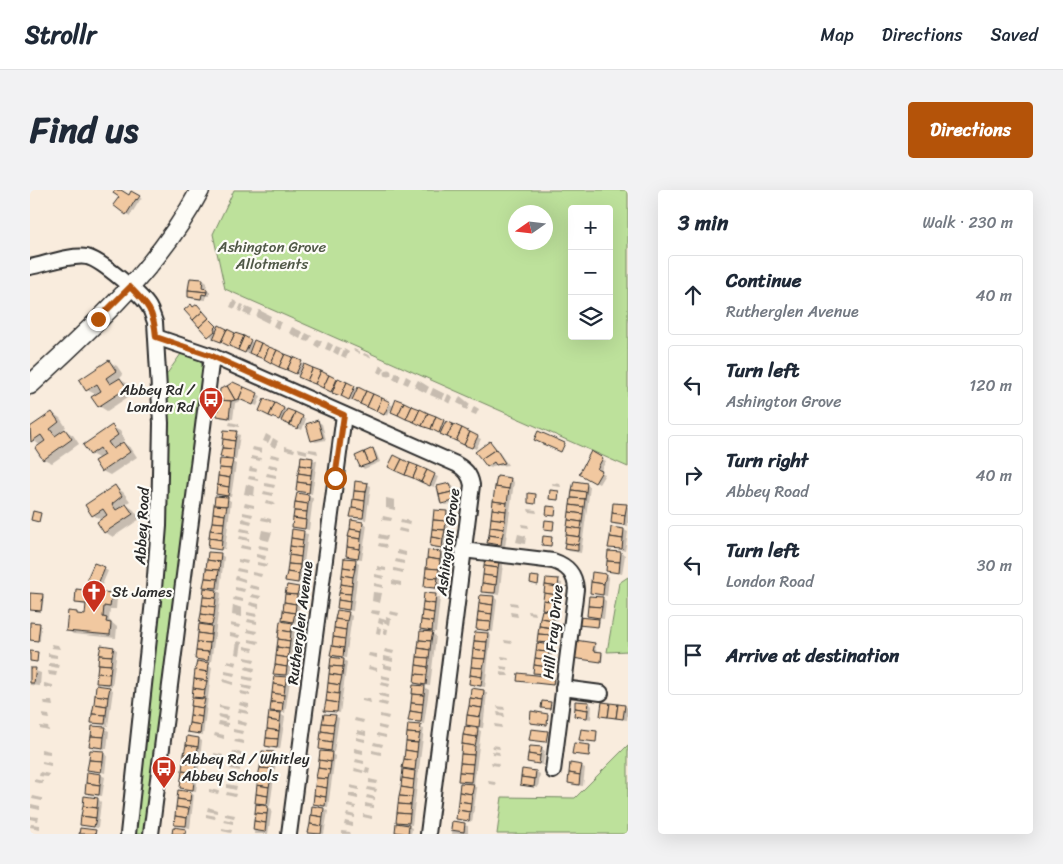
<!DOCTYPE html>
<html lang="en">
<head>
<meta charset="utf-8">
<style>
	body { margin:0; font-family:Sriracha,sans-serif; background:#f2f2f3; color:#1f2937 }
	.controls { position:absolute; right:15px; top:15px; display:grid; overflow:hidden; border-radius:5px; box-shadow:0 5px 20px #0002 }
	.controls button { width:45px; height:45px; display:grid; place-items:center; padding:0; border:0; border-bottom:1px solid #e0e1e3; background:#fff; color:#1f2937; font:25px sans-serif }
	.compass { position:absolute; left:478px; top:15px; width:45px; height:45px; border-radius:50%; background:#fff; box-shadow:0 5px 20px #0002; rotate:256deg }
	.stop { position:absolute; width:15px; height:15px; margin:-11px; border:4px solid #b45309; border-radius:50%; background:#fff }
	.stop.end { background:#b45309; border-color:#fff; box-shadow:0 1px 5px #0008 }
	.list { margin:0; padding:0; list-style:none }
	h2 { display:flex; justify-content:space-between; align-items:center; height:65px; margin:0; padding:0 20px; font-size:21px }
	h2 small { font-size:16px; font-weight:400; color:#747a83 }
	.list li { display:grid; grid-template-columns:32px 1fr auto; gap:15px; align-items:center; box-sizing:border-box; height:80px; margin:0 10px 10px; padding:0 10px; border:1px solid #e0e1e3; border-radius:5px }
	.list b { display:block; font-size:19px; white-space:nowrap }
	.list p { margin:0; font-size:16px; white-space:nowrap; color:#747a83 }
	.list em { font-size:16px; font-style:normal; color:#747a83 }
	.icon { flex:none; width:28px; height:28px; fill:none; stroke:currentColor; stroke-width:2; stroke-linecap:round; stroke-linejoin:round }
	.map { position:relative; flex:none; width:598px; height:644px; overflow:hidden; border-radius:5px }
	header { display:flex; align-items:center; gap:30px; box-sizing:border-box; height:70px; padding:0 25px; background:#fff; border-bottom:1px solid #e0e1e3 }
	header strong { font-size:24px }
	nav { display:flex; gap:28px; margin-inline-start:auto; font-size:18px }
	.intro { display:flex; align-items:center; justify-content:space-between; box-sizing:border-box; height:120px; padding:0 30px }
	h1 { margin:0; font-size:35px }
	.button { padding:12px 22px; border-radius:5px; background:#b45309; color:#fff; font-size:18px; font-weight:700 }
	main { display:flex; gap:30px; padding:0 30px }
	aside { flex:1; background:#fff; border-radius:5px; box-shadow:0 5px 20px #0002 }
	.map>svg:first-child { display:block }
	.green { fill:#bde19b; stroke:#748663; fill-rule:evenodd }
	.shadow { fill:#0003 }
	.building { fill:#f1c8a0; stroke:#2b2b2b }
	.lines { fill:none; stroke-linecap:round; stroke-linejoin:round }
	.minor-casing { stroke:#2b2b2b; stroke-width:18 }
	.major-casing { stroke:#2b2b2b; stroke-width:21 }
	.minor { stroke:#fdfcf7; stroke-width:14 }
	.major { stroke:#fdfcf7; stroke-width:18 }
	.route { stroke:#b45309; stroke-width:6 }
	.labels { text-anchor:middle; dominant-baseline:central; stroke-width:4.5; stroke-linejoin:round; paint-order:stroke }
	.park-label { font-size:15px; fill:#505847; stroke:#fdfcf7 }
	.poi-label { font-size:15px; fill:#2b2b2b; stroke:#fdfcf7; text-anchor:start }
	.street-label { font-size:15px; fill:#2b2b2b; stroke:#fdfcf7 }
</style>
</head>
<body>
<header>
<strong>Strollr</strong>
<nav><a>Map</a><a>Directions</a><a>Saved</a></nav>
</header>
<div class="intro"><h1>Find us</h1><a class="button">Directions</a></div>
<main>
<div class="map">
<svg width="598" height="644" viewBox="0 0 598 644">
	<rect width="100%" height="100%" fill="#f9ecdd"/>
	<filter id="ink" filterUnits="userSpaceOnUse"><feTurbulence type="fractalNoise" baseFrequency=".02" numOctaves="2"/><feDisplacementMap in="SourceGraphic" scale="10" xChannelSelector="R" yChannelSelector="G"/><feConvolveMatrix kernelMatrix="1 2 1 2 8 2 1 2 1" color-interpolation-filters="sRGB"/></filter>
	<g filter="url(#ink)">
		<g class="green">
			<path d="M204,0H598V277L195,99L183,44ZM542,19H579V146H542ZM516,22V52H486V22Z"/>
			<path d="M155,163L169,169L175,180L117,644H105L135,335L138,263L136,185L151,164Z"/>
			<path d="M598,387V461L577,462L589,393Z"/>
			<path d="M598,555V644H467L472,607L545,608Z"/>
		</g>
		<g class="shadow">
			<path d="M87,0L99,7L102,3L112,9L110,10L100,26L90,20V6Z"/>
			<path d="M161,89L173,90L177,93L176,100L180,102V106H176L175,110L163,109L159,107Z"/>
			<path d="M203,110L208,113L205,119L200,117Z"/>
			<path d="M211,114L214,115L211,122L208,121Z"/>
			<path d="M167,115L189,138L271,173L364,216L367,210L447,247L451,249L446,259L360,220L358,226L305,203L220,162L219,164L183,148L156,120L161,116L164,117Z"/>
			<path d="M216,117L223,120L220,126L213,123Z"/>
			<path d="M229,120L241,126L238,133L226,127Z"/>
			<path d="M246,130L251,132L248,139L243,136Z"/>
			<path d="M262,137L273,142L270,149L259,143Z"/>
			<path d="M276,143L282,146L278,152L273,150Z"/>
			<path d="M287,149L292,151L289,158L284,155Z"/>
			<path d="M298,152L303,155L300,161L295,159Z"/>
			<path d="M306,156L311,158L308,165L303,162Z"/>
			<path d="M314,159L319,162L316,168L311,166Z"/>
			<path d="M324,159L330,162V164L323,160Z"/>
			<path d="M334,163L341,166L340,168L333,165Z"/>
			<path d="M79,172L87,176L93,185L89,189L98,194L104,203L77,221L69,216L63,208L67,205L57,200Z"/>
			<path d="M350,175L355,178L352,184L347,182Z"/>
			<circle cx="358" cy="183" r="3.5"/>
			<path d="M366,182L371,185L368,192L363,189Z"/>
			<path d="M376,186L381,189L378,195L373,193Z"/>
			<path d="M388,190L399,197L396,203L384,197Z"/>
			<path d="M403,198L415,204L412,210L400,205Z"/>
			<path d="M192,200L227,204L231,206L227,216L214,210L205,213L203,229L192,228L188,225Z"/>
			<path d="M418,204L423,207L420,214L415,211Z"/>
			<path d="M430,206L440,214L437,220L433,218V216L427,213Z"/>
			<path d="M235,210L276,229L272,240L234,222Z"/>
			<path d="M444,216L449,219L446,225L441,223Z"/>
			<path d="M22,223L30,228L36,237L33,239L43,245L49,254L22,273L14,269L11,256L0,248V239Z"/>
			<path d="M200,232L209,234V237L199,235Z"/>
			<path d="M288,232L292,234L296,250L286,252L282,250Z"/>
			<path d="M82,237L90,241L95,250L91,252L101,258L107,267L80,285L72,281L70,269L61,264Z"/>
			<path d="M206,243L210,245L206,270L197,269L206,274L201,307L192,306L201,311L195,359L182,357V359L180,357L196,308L187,303L201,271L192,266Z"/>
			<path d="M236,244L241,247L238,253L233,251Z"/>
			<path d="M243,248L248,251L245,258L240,255Z"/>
			<path d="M460,253L464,255L478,275L470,276L467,274L461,278L457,276Z"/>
			<path d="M255,256L265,259L264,262L255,260Z"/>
			<path d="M223,257L232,259V263L222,260Z"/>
			<path d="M268,258L276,260L279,261V259L287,260L288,264L280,262L277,261V264L269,262Z"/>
			<path d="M343,260L346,262L350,272L334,279L331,276Z"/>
			<path d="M561,263L576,271L570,282L575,284L569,294L550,284Z"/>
			<path d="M241,264L250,266L249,269L240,267Z"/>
			<path d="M221,266L231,268L230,271L221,269Z"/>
			<path d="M365,267L408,287L404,297L364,279Z"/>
			<path d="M272,268L287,271L282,304L267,300Z"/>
			<path d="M239,274L248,276V280L238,277Z"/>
			<path d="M220,277L227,279L226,282L219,281Z"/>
			<path d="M237,283L246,285V288L236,286Z"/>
			<path d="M219,286L226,287L225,289L228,288V291L218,289Z"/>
			<path d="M480,289L484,292L475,357L462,355L459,353Z"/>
			<path d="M235,293L245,295L244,298L235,296Z"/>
			<path d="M522,293L530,294L531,297L523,296Z"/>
			<path d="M216,294L225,297L224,306L214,304Z"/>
			<path d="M337,294L341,296L336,330L325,328L322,326Z"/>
			<path d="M420,294L423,296L427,313L416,315L412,313Z"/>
			<path d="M557,295L560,297L551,363L539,361L535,359Z"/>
			<path d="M85,297L93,302L100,311L95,314L104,320L110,329L83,347L75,342L69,333L72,330L63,325Z"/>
			<path d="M234,301L243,303V306L233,304Z"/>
			<path d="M268,305L283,308L279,340L263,336Z"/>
			<path d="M356,308L365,310V320L356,318Z"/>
			<path d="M236,310L245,312L244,315L235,313Z"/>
			<path d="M215,313L224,315V318L214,316Z"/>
			<path d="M596,316L598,317V336L586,335L582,333Z"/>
			<path d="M498,319L506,320L507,323L499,322Z"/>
			<path d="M213,322L223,324L222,327L213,325Z"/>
			<path d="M416,323L420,325L416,359L405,358L401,356Z"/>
			<path d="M353,326L362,328L361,331L352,330Z"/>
			<path d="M232,327L241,329V332L231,330Z"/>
			<path d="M212,328L222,331L221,334L212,332Z"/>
			<path d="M371,329L380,331L379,335L370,333Z"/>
			<path d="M333,333L337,335L332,369L321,368L317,366Z"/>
			<path d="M491,334L498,335L499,338L492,337Z"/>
			<path d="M211,338L220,340V343L210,341Z"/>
			<path d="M369,338L377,340V343L368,341Z"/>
			<path d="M232,340L242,342L239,351L230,349Z"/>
			<path d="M594,340L598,342L595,361L580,357Z"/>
			<path d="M263,341L278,344L271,394L257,391Z"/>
			<path d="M349,344L358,346L357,350L348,348Z"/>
			<path d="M488,344L496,346L495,354L486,352Z"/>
			<path d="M210,346L219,348V351L209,349Z"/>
			<path d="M349,353L356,354L357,358L348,356Z"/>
			<path d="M211,355L220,357V360L210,358Z"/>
			<path d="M229,355L238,357V360L228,358Z"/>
			<path d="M367,360L376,362V366L367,364Z"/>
			<path d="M579,362L591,363L595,365L592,384L577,380Z"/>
			<path d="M411,363L414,365L410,400L399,398L395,396Z"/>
			<path d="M226,364L236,366L235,370L226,367Z"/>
			<path d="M191,365L194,367L190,400L183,399L191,403L181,472L171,471L166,469L175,400H182L175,396Z"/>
			<path d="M457,368L477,372V374H473L469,405L456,403L452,401Z"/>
			<path d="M208,369L218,371L217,374L208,372Z"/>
			<path d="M366,369L374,371V374L365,372Z"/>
			<path d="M325,371L329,373L323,421L312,420L309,417Z"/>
			<path d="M227,372L237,374L236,377L227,375Z"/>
			<path d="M485,372L494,374L493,377L486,376Z"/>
			<path d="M65,374L78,381L72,395L62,391Z"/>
			<path d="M347,376L356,378V381L347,380Z"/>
			<path d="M207,378L216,380V383L206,381Z"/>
			<path d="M364,378L373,380V383L364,381Z"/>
			<path d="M222,382L232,384L231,387L222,385Z"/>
			<path d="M345,384L354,386L353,389L345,387Z"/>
			<path d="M575,385L579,387L577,406L565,404L561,402Z"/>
			<path d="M206,386L215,389V392L205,389Z"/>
			<path d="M517,389L532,393L523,455L515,454L523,458L520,488L525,489V495L490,491L513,487L504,482L517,456L508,451Z"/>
			<path d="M362,390L371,392V396L362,394Z"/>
			<path d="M344,393L353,395V398L344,396Z"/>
			<path d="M220,395L229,397V400L219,398Z"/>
			<path d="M205,397L215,399L214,402L205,400Z"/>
			<path d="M268,398L272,400L267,433L259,432L266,436L259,486H249L245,483L261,434L253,430Z"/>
			<path d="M343,402L352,403L350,413L342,411Z"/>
			<path d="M0,404L14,406L12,421L0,420Z"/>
			<path d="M81,404L87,408L86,419H80L79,430L87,437L86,448L43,444L37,440L39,422L56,426L57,416L46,413Z"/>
			<path d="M222,404L231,406L230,409L221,407Z"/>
			<path d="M396,404L410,408L406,442L398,441L406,446L400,496L391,495L399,500L394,534L380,530L393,497L385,493L398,443L391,439Z"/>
			<path d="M204,407L213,409V412L203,410Z"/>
			<path d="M464,407L467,410L463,442L451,440L447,438Z"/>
			<path d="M572,408L576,411L574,429L564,428L570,431L569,437L551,435L567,430L558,425Z"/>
			<path d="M220,412L229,414V418L219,415Z"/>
			<path d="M480,412L487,413L488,416L481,415Z"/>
			<path d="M203,415L212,418V427L202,425Z"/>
			<path d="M341,420L350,421L349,425L340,423Z"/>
			<path d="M360,421L369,423L368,426L359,424Z"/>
			<path d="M498,421L505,422L506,425L499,424Z"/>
			<path d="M217,422L227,424L226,427L217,425Z"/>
			<path d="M480,422L487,423L488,427L481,426Z"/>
			<path d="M318,423L322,426L316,468L309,467L317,472L310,523L296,520L310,469L302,465Z"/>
			<path d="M356,427L361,429L360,435L353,432V435L348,433L349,428L356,430Z"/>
			<path d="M218,429L227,431V434L217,432Z"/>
			<path d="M0,433L11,435L10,451L0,450Z"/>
			<path d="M200,433L210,435L209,438L200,436Z"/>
			<path d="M347,437L351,438L350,444L346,443Z"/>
			<path d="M354,438L358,439L357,445L353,444Z"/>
			<path d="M217,439L227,441L226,444L217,442Z"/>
			<path d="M200,443L210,445L209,448L200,446Z"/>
			<path d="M458,444L461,446L455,497L444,496L440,493Z"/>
			<path d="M219,449L229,451L228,454L219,452Z"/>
			<path d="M474,450L481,451L482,454L475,453Z"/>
			<path d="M207,451L212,452L210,465L205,464Z"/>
			<path d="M21,454L28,455L30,459L22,458Z"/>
			<path d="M564,454L566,455L565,463L573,464L572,472L545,468Z"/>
			<path d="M214,456L224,458L223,461L214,459Z"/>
			<path d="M83,458L87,460L82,496L71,494L67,492Z"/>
			<path d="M355,459L364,461L363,464L354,462Z"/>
			<path d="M18,463L27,465V468L18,467Z"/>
			<path d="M339,463L347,464V468L338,466Z"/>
			<path d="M354,466L363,468V472L354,470Z"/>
			<path d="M471,466L478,467L479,470L472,469Z"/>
			<path d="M215,467L225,469L224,472L215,470Z"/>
			<path d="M197,470L207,472L206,476L197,473Z"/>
			<path d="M19,473L29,474L28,478L19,476Z"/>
			<path d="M168,473L182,477L173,545L159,542Z"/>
			<path d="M353,474L362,476V480L353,478Z"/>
			<path d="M216,476L225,478L224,482L215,479Z"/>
			<path d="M339,476L347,478V481L338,479Z"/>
			<path d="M470,476L477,477L478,480L471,479Z"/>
			<path d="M0,479L11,483L10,496L0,495Z"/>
			<path d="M18,481L27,482L26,486L19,485Z"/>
			<path d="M195,481L205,483L204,486L195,484Z"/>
			<path d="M470,482L477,483L479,486H471Z"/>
			<path d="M351,485L360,487V490L351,488Z"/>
			<path d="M213,486L223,488L222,491L213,489Z"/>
			<path d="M194,489L203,492V495L193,492Z"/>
			<path d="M256,489L260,491L255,523L247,522L255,527L250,559L240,558L236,556L248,524L241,520Z"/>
			<path d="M351,492L360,494L359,497L350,495Z"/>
			<path d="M14,493L23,495V498L14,497Z"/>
			<path d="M212,495L222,497L221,500L212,498Z"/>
			<path d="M79,498L83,500L78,536L66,534L63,532Z"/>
			<path d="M211,501L220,503V506L210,504Z"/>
			<path d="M454,501L457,503L453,538L443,537L451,541L444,594L439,593L447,598L442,632L427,628L437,595L429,590L446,539L437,534Z"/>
			<path d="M349,503L358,505V508L349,506Z"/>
			<path d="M332,508L340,509L341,513L332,511Z"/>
			<path d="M14,511H22L23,516L15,515Z"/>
			<path d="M349,511L358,513L357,516L348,514Z"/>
			<path d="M210,512L219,514V518L209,515Z"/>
			<path d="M559,513L562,516L561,529L549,527L545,525Z"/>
			<path d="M189,515L199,517L198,520L189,518Z"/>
			<path d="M467,516L474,517L475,520L468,519Z"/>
			<path d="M595,516L598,518L597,530L575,527L572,525Z"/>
			<path d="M209,519L218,521V524L208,522Z"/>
			<path d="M467,522L474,523L475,527L468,526Z"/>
			<path d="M12,524L19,525L20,529L13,528Z"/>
			<path d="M189,524L198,526L197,530L188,527Z"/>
			<path d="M350,524L359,526L358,529L350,527Z"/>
			<path d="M305,526L309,528L304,562L297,561L305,566L298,617L288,616L298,621L294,644H280L283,617L293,619L284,613L298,563L290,559Z"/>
			<path d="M325,528L334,530L333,533L324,531Z"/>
			<path d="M207,530L217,533L216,536L207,534Z"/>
			<path d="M189,531L198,533V537L188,535Z"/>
			<path d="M464,534L471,535L472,538L465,537Z"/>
			<path d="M348,535L357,537L356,540L348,538Z"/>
			<path d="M379,535L394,539L382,635L374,634L382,638L381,644H366L367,635H375L367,631Z"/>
			<path d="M10,536L18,537L19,541L10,539Z"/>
			<path d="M75,539L79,541L77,559L64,558L61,556Z"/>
			<path d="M203,539L213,541L212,544L203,542Z"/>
			<path d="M327,540L336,542V546L327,544Z"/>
			<path d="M185,543L194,545V549L184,546Z"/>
			<path d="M347,543L356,545V548L347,546Z"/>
			<path d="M326,547L335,549V552L326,550Z"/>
			<path d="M169,549L172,551L166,601L156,600L164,605L160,638L149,636L145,634L160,603L152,598Z"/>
			<path d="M205,549L214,551V554L204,552Z"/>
			<path d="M344,552L353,554L352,557L343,555Z"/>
			<path d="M545,554L561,557L560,566L545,564Z"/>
			<path d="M462,555L469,556L470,559L463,558Z"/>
			<path d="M324,558L333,560V564L324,562Z"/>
			<path d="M511,558L515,561L513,575L499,572Z"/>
			<path d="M11,559L20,561V564L11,563Z"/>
			<path d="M342,560L351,562V565L342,563Z"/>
			<path d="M203,561L212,563V566L202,564Z"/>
			<path d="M462,561L469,562L470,565L463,564Z"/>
			<path d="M74,563L77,565L75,583L59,579Z"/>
			<path d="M184,563L193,565V569L184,566Z"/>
			<path d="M244,564L247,566L240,616L235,615L242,619L238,644H224L227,615L233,616L226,612Z"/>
			<path d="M326,569L334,571V574L325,572Z"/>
			<path d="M201,570L211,572L210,575L201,573Z"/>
			<path d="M12,571L21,573V576L12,574Z"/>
			<path d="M183,572L192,574V577L182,575Z"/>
			<path d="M461,572L468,573L469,576L462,575Z"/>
			<path d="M201,576L210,578V581L200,579Z"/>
			<path d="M551,576L555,578L553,596L543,595L539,593Z"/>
			<path d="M336,577L340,578L339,584L333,581V583L324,581L325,578L335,581Z"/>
			<path d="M493,581L506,582L510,584L508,598L491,594Z"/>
			<path d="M10,582L19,584L18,587L9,586Z"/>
			<path d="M71,585L75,587L72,606L60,605L56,602Z"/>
			<path d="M201,587L210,589L209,592L200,590Z"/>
			<path d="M4,589L13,591V594L4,592Z"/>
			<path d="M339,589L348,591L347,594L339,593Z"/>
			<path d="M458,591L465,592L466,595L459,594Z"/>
			<path d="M197,594L207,596L206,600L197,598Z"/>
			<path d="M320,595L329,597V600L320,598Z"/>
			<path d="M338,597L347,599L346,602L337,600Z"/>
			<path d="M179,599L189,601L188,604L179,602Z"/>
			<path d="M197,602L206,604L205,607L196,605Z"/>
			<path d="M319,603L328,605V609L319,607Z"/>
			<path d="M337,605L345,607V610L336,608Z"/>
			<path d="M3,606L12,608V611L2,609Z"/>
			<path d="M68,609L71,612L68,638L55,636L52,634Z"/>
			<path d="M335,613L344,615V618L335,617Z"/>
			<path d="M1,614L10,616V620L1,618Z"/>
			<path d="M317,614L326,616V619L317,617Z"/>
			<path d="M178,617L187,620V623L177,621Z"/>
			<path d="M195,623L205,625L204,628L195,626Z"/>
			<path d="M317,623L325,625V628L316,626Z"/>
			<path d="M176,624L186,626L185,629L176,627Z"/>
			<path d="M333,624L342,626V629L333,627Z"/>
			<path d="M0,626L9,627L8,631L0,629Z"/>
			<path d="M194,629L203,631V634L193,632Z"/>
			<path d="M315,631L323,633V637L314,635Z"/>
			<path d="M423,633L438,636V644H422Z"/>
			<path d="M1,634L10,635V639L0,637Z"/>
			<path d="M192,638L202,640L201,643L192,641Z"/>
			<path d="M312,641L320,642L321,644H312Z"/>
		</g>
		<g class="building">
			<path d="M85,0H91L99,5L101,1L110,6L107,10L106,9L96,25L83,15L89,7L83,3Z"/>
			<path d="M160,88L173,89L172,98L177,99V102L158,100Z"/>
			<path d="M158,100L177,102L176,105L172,104L171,109L158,107Z"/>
			<path d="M161,114L163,117L167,114L173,121L163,130L154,120Z"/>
			<path d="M173,121L179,128L169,137L163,130Z"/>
			<path d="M179,128L187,136L184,139L185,141L178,147L169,137Z"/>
			<path d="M189,135L197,139L191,152L183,149Z"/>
			<path d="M197,139L205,143L199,156L191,152Z"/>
			<path d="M205,143L214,146L208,160L199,156Z"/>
			<path d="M214,146L221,150L215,163L208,160Z"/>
			<path d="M224,150L231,153L226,166L219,163Z"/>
			<path d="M231,153L239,157L234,169L226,166Z"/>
			<path d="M239,157L247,160L241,173L234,169Z"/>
			<path d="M247,160L255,164L249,177L241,173Z"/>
			<path d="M255,164L263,167L257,180L249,177Z"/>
			<path d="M263,167L272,171L266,184L257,180Z"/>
			<path d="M79,170L86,181L76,188L80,194L90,188L97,198L68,217L61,207L71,201L67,194L56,201L49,190Z"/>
			<path d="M274,174L283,178L277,191L268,187Z"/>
			<path d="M283,178L291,181L285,194L277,191Z"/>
			<path d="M291,181L299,185L293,198L285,194Z"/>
			<path d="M299,185L307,189L301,202L293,198Z"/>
			<path d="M308,188L317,192L311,206L302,203Z"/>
			<path d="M203,192L214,197L209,209L205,210L197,196Z"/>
			<path d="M317,192L325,196L319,210L311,206Z"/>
			<path d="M197,196L205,210L201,211L189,210L190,199Z"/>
			<path d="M214,197L228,203L223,215L209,209Z"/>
			<path d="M328,197L336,201L330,214L322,210Z"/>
			<path d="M336,201L343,204L337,217L330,214Z"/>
			<path d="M343,204L352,208L346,221L337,217Z"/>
			<path d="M352,208L360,212L354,225L346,221Z"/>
			<path d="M234,209L245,213L239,226L229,221Z"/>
			<path d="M366,209L374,212L368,225L361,222Z"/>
			<path d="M189,210L201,211L199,228L187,226Z"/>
			<path d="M374,212L382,216L376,229L368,225Z"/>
			<path d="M245,213L254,218L249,230L239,226Z"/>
			<path d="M382,216L390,219L384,232L376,229Z"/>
			<path d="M257,219L265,222L260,235L251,231Z"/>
			<path d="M390,219L398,223L392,236L384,232Z"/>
			<path d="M22,222L29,232L20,239L25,246L35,239L42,249L13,270L5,258L15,251L11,245L1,252L0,237Z"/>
			<path d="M265,222L273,226L268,239L260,235Z"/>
			<path d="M398,223L406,226L401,239L392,236Z"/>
			<path d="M406,226L414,230L409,243L401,239Z"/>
			<path d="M288,230L293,248L281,251L276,234Z"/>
			<path d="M416,231L423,234L417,247L410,244Z"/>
			<path d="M423,234L432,238L426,251L417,247Z"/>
			<path d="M82,235L88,245L78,252L83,259L93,252L100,262L71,282L64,271L74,265L70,258L60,265L53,255Z"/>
			<path d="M432,238L440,242L434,255L426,251Z"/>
			<path d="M194,240L207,241L205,251L193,249Z"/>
			<path d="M508,241L535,253L531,262L504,250Z"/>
			<path d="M440,242L448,246L442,258L434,255Z"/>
			<path d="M193,249L205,251L204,259L192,258Z"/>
			<path d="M460,251L466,259L451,269L445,262Z"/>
			<path d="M192,258L204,259L203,269L190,267Z"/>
			<path d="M343,258L347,270L339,274L334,262Z"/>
			<path d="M466,259L475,273L466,275L464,272L457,277L451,269Z"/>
			<path d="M561,261L573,268L567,279L572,281L565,293L549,284Z"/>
			<path d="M334,262L339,274L330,277L325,266Z"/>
			<path d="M364,265L372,269L366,281L358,277Z"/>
			<path d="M271,266L283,268L282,277L270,275Z"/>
			<path d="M190,269L203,270L201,279L189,278Z"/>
			<path d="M372,269L380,273L375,285L366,281Z"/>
			<path d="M380,273L388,276L383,288L375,285Z"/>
			<path d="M270,275L282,277L281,285L268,283Z"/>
			<path d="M388,276L397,280L391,292L383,288Z"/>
			<path d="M189,278L201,279L200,288L188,286Z"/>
			<path d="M397,280L405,284L400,296L391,292Z"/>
			<path d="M268,283L281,285L280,294L267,292Z"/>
			<path d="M188,286L200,288L199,297L187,295Z"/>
			<path d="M467,286L481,288L479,299L465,297Z"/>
			<path d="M325,291L338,293L336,302L324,301Z"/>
			<path d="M544,291L557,293L556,302L542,300Z"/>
			<path d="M267,292L280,294L279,303L266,301Z"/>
			<path d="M420,293L422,302L409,305L407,296Z"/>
			<path d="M85,295L92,306L82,314L86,320L96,314L103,324L74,343L67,332L77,325L73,319L62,326L55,315Z"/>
			<path d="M187,295L199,297L198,306L186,304Z"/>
			<path d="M465,297L479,299L477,313L463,311Z"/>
			<path d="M520,300L529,301L528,310L519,309Z"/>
			<path d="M542,300L556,302L555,309L541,308Z"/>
			<path d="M324,301L336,302L335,311L323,309Z"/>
			<path d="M422,302L424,311L411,314L409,305Z"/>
			<path d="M267,303L279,305L278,314L265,312Z"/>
			<path d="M498,303L506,304L505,314L498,313Z"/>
			<path d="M185,306L198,307L197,316L184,315Z"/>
			<path d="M541,308L555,309L554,317L540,315Z"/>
			<path d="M323,309L335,311L334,320L322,318Z"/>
			<path d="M463,311L477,313L476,321L462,319Z"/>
			<path d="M265,312L278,314L277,322L264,321Z"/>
			<path d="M583,313L597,314L595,325L582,323Z"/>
			<path d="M184,315L197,316L195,325L183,323Z"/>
			<path d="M540,315L554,317L553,324L539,322Z"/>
			<path d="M517,316L526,317L525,326L516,325Z"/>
			<path d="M322,318L334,320L333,328L320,327Z"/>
			<path d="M462,319L476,321L475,330L461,328Z"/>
			<path d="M404,320L417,321L416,331L403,330Z"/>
			<path d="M3,321L11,323L9,332L1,330Z"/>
			<path d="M264,321L277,322L276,330L263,328Z"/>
			<path d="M539,322L553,324L552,332L538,330Z"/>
			<path d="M183,323L195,325L194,333L182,332Z"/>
			<path d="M582,323L595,325L594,335L581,333Z"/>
			<path d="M263,328L276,330L275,339L262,337Z"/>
			<path d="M461,328L475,330L474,339L460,337Z"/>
			<path d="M321,330L333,332L332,341L320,339Z"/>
			<path d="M403,330L416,331L415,340L402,339Z"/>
			<path d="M515,330L524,331L523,340L514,339Z"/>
			<path d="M538,330L552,332L551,339L537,337Z"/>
			<path d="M182,332L194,333L193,342L180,340Z"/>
			<path d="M460,337L474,339L472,347L459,345Z"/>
			<path d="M537,337L551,339L550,347L536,345Z"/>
			<path d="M581,337L594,339L593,349L580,347Z"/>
			<path d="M262,339L274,341L273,350L261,348Z"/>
			<path d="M320,339L332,341L331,349L318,347Z"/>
			<path d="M402,339L415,340L413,349L401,347Z"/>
			<path d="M180,340L193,342L192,350L179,348Z"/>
			<path d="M459,345L472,347L471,355L457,353Z"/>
			<path d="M536,345L550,347L548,355L535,353Z"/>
			<path d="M513,346L522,347L521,356L512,355Z"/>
			<path d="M318,347L331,349L330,359L317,357Z"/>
			<path d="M401,347L413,349L412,358L400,356Z"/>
			<path d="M580,347L593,349L592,359L578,358Z"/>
			<path d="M179,348L192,350L191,360L178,358Z"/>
			<path d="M261,348L273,350L272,358L260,356Z"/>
			<path d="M535,353L548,355V361L534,359Z"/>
			<path d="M260,356L272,358L271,367L259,365Z"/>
			<path d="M317,357L330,359L328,368L316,366Z"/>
			<path d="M398,360L411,362L410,370L397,368Z"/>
			<path d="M578,361L591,362L590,372L577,371Z"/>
			<path d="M178,362L191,363L190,372L177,370Z"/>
			<path d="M259,365L271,367L270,375L258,374Z"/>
			<path d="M455,366L474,369L473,373L469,372L468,378L454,376Z"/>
			<path d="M314,368L326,369L325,379L313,377Z"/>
			<path d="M397,368L410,370L409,379L396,378Z"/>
			<path d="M177,370L190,372L189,380L176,379Z"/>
			<path d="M577,371L590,372L589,383L576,381Z"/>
			<path d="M64,373L75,377L68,394L57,389Z"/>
			<path d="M258,374L270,375L269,384L257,382Z"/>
			<path d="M454,376L468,378L467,387L453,385Z"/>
			<path d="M313,377L325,379L323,387L312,385Z"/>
			<path d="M396,378L409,379L408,388L395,387Z"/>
			<path d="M176,379L189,380L188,389L175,388Z"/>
			<path d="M257,382L269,384L268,393L255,391Z"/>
			<path d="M562,382L576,384L574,394L561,392Z"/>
			<path d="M312,385L323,387L322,396L311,394Z"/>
			<path d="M453,385L467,387L466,395L452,393Z"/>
			<path d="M501,386L509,387L508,395L500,393Z"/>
			<path d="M395,387L408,388L406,398L394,397Z"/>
			<path d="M175,388L188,389L187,398L173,397Z"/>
			<path d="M516,388L529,389L528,397L515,395Z"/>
			<path d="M561,392L574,394L573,405L560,403Z"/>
			<path d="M452,393L466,395L465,403L451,402Z"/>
			<path d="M311,394L322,396L321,404L309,403Z"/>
			<path d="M257,395L269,397L267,405L255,404Z"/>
			<path d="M515,395L528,397L527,405L514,403Z"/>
			<path d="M174,398L187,400L186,408L173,407Z"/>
			<path d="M46,399L82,403L80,417L74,416L73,427L77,428L76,432L81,433L80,445L36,441L38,421L47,422V424L55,425L56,414L45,413Z"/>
			<path d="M0,403L13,404L11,421L0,420Z"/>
			<path d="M309,403L321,404L320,412L308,410Z"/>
			<path d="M394,403L406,404L405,414L393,412Z"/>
			<path d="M514,403L527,405L525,412L513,410Z"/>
			<path d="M255,404L267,405L266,414L254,412Z"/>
			<path d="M450,405L464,406L463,415L449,413Z"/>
			<path d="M559,406L573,407L572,417L558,416Z"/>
			<path d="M173,407L186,408L185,417L172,415Z"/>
			<path d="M308,410L320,412L319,420L307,418Z"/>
			<path d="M513,410L525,412L524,421L512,419Z"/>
			<path d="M254,412L266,414L265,423L253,421Z"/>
			<path d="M393,412L405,414L404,423L392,421Z"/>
			<path d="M449,413L463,415L462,424L448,422Z"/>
			<path d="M172,415L185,417L184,426L171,424Z"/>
			<path d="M558,416L572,417L570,428L557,426Z"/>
			<path d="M307,420L319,422L317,431L305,429Z"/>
			<path d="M512,420L524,422L523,430L510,428Z"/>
			<path d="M253,421L265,423L263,432L252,430Z"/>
			<path d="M392,421L404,423L403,432L391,430Z"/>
			<path d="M448,422L462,424L461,432L447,431Z"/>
			<path d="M171,424L184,426L182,435L169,433Z"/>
			<path d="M549,427L569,429L568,437L548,435Z"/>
			<path d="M510,428L523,430L522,438L509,436Z"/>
			<path d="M305,429L317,431L316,440L304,438Z"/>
			<path d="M391,430L403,432L402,441L390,439Z"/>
			<path d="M250,431L263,433L261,442L249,440Z"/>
			<path d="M447,431L461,432L460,441L446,439Z"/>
			<path d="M0,432L10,433L8,451L0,450Z"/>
			<path d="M169,434L182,436L181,445L168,443Z"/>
			<path d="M509,436L522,438L521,445L508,444Z"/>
			<path d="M304,438L316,440L315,449L303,447Z"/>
			<path d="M249,440L261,442L260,451L248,449Z"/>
			<path d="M390,441L403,442L401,451L389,450Z"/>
			<path d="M445,442L458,443L457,452L444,451Z"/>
			<path d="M168,443L181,445L180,453L167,452Z"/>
			<path d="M508,444L521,445L520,453L507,452Z"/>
			<path d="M303,447L315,449L314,458L302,456Z"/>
			<path d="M248,449L260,451L259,459L247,457Z"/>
			<path d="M389,450L401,451L400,460L388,458Z"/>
			<path d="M545,450L565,453L563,461L572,462L571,472L542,468Z"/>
			<path d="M444,451L457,452L456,461L443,459Z"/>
			<path d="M167,452L180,453L179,462L166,461Z"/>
			<path d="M507,453L520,455L519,462L506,461Z"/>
			<path d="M71,455L84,457L82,466L69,465Z"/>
			<path d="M302,456L314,458L313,467L300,465Z"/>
			<path d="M247,457L259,459L258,468L246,466Z"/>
			<path d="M388,458L400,460L399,468L387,467Z"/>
			<path d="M443,459L456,461L455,469L442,468Z"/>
			<path d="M0,461L8,462L7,472L0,471Z"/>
			<path d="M166,461L179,462L178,471L165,469Z"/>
			<path d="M506,461L519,462L518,470L505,468Z"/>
			<path d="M69,465L82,466L81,475L68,474Z"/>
			<path d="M246,466L258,468L257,477L245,475Z"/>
			<path d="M301,467L314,469L313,477L300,476Z"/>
			<path d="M387,467L399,468L398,477L386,475Z"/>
			<path d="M442,468L455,469L453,478L441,477Z"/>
			<path d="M505,468L518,470L517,477L504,475Z"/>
			<path d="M167,471L179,473L178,482L165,480Z"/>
			<path d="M68,474L81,475L80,484L67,483Z"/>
			<path d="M245,475L257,477L256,485L243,484Z"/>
			<path d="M386,475L398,477L397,485L385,484Z"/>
			<path d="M504,475L517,477V484L503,483Z"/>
			<path d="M300,476L313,477L312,486L299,484Z"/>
			<path d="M441,477L453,478L452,487L440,485Z"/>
			<path d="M0,478H6L4,493H0Z"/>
			<path d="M165,480L178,482L177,491L164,489Z"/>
			<path d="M67,483L80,484L79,494L66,493Z"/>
			<path d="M488,483L524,487L523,495L487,491Z"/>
			<path d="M299,484L312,486L310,495L298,493Z"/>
			<path d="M385,484L397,485L396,495L384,493Z"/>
			<path d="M440,485L452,487L451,496L439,494Z"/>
			<path d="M244,486L257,487L255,496L243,494Z"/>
			<path d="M164,489L177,491L175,500L163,498Z"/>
			<path d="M298,493L310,495L309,504L297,502Z"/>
			<path d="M243,494L255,496L254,505L242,503Z"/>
			<path d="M66,495L80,497L78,507L65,505Z"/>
			<path d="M383,495L395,496L394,505L382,504Z"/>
			<path d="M163,498L175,500L174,508L162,507Z"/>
			<path d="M441,498L454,500L453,510L440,508Z"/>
			<path d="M297,502L309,504L308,513L296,511Z"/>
			<path d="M242,503L254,505L253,513L241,512Z"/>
			<path d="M382,504L394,505L393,514L381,513Z"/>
			<path d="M65,505L78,507L77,516L64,514Z"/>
			<path d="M162,508L175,509L173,518L161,516Z"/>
			<path d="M440,508L453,510L452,518L439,516Z"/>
			<path d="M296,511L308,513L307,522L294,521Z"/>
			<path d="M512,511L521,512L520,519L511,518Z"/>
			<path d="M545,511L559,512L558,520L545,518Z"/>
			<path d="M241,512L253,513L252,522L240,521Z"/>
			<path d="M572,512L580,513L578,527L570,526Z"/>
			<path d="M381,513L393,514L392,523L380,521Z"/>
			<path d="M580,513L588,514L586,528L578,527Z"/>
			<path d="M64,514L77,516L76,525L62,524Z"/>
			<path d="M588,514L595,515L593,529L586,528Z"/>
			<path d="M161,516L173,518L172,527L160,525Z"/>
			<path d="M439,516L452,518L450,527L437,525Z"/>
			<path d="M545,518L558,520L557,528L544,526Z"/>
			<path d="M380,521L392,523L391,532L378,531Z"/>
			<path d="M501,521L518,524L517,535L500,533Z"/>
			<path d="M239,522L251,523L250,532L238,530Z"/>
			<path d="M62,524L76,525L75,534L61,533Z"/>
			<path d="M294,524L306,525L304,534L292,533Z"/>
			<path d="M160,525L172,527L171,535L159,533Z"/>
			<path d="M437,525L450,527L449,537L436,535Z"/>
			<path d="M238,530L250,532L249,541L237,539Z"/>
			<path d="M159,533L171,535L170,544L157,542Z"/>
			<path d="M292,533L304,534L303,543L291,541Z"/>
			<path d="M378,534L391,535L390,544L377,543Z"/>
			<path d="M62,536L76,537L74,547L61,546Z"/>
			<path d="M435,536L448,538L447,547L433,545Z"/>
			<path d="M237,539L249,541L248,549L236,548Z"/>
			<path d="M501,539L518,541L516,552L499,550Z"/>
			<path d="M551,539L567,541L566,552L549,550Z"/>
			<path d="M291,541L303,543L302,552L290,550Z"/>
			<path d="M377,543L390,544L388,553L376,552Z"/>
			<path d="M433,545L447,547L445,556L432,554Z"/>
			<path d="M61,546L74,547L73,558L59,556Z"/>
			<path d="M157,546L169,548L168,557L156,555Z"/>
			<path d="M236,548L248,549L247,558L235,556Z"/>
			<path d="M290,550L302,552L301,561L289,559Z"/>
			<path d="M376,552L388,553L387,562L375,560Z"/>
			<path d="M544,553L560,555L559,566L542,564Z"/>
			<path d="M432,554L445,556L444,565L431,564Z"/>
			<path d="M156,555L168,557L167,565L154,564Z"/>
			<path d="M500,556L512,557L510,566L498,564Z"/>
			<path d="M60,560L74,561L73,571L59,570Z"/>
			<path d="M375,560L387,562L386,571L374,569Z"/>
			<path d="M232,561L244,562L243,571L231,569Z"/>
			<path d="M290,561L302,562L301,572L289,570Z"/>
			<path d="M154,564L167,565L166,574L153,572Z"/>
			<path d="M431,564L444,565L443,574L430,573Z"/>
			<path d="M498,564L510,566L509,574L497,572Z"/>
			<path d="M231,569L243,571L242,579L230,578Z"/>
			<path d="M374,569L386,571L385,580L372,578Z"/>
			<path d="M59,570L73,571L71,582L57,580Z"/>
			<path d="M289,570L301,572L300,580L288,578Z"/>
			<path d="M153,572L166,574L165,583L152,581Z"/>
			<path d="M430,573L443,574L442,583L429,582Z"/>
			<path d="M540,573L552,575L550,585L539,583Z"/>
			<path d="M230,578L242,579L241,588L228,586Z"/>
			<path d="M288,578L300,580L298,589L286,588Z"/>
			<path d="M373,579L385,581L384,590L372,588Z"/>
			<path d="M492,579L506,581L505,589L491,587Z"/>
			<path d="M152,581L165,583L164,591L151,589Z"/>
			<path d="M57,582L71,584L70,595L56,593Z"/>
			<path d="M429,582L442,583L441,592L428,591Z"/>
			<path d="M539,583L550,585L549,595L538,593Z"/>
			<path d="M228,586L241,588L239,597L227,595Z"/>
			<path d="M491,587L505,589L504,597L490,595Z"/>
			<path d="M286,588L298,589L297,598L285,596Z"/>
			<path d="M372,588L384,590L383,599L371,597Z"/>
			<path d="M151,589L164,591L163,600L150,598Z"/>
			<path d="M56,593L70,595L69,605L55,603Z"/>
			<path d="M430,593L444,594L442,604L429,602Z"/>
			<path d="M227,595L239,597L238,606L226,604Z"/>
			<path d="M285,596L297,598L296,607L284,605Z"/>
			<path d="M371,597L383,599L382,607L369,606Z"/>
			<path d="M148,600L161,602L160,611L147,609Z"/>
			<path d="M429,602L442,604L441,613L428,611Z"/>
			<path d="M226,604L238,606L237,614L225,613Z"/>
			<path d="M284,605L296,607L295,616L283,614Z"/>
			<path d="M54,606L68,608L67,618L53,616Z"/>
			<path d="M369,606L382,607L381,615L368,614Z"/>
			<path d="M147,609L160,611L159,619L146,617Z"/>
			<path d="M428,611L441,613L440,622L427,620Z"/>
			<path d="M226,614L238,616L237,624L225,623Z"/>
			<path d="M368,614L381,615L380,624L367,623Z"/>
			<path d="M53,616L67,618L66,628L51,626Z"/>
			<path d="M282,616L294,618L293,627L281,625Z"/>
			<path d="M146,617L159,619L157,628L145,626Z"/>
			<path d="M427,620L440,622L439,631L426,629Z"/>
			<path d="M225,623L237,624L236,633L224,631Z"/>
			<path d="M367,623L380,624L379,633L366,632Z"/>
			<path d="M281,625L293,627L292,636L280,634Z"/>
			<path d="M51,626L66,628L64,637L50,635Z"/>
			<path d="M145,626L157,628L156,636L144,635Z"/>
			<path d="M224,631L236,633L235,642L223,640Z"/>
			<path d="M422,631L435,633L434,642L421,640Z"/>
			<path d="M366,633L379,635L378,644L365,642Z"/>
			<path d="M280,634L292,636L291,644L278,643Z"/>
			<path d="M143,637L156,639L155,644H142Z"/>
			<path d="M50,638L66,640L65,644H49Z"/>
		</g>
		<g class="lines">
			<defs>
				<g id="minor">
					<path d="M0,77C16,74 41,64 57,67C71,70 112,105 119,117C122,122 123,127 125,132L131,233L129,336L123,411L98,644"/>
					<path d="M126,147L182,166L426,274C435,279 440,284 442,295L398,644"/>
					<path d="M433,360L523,371C538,376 545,384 546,399L523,581"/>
					<path d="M533,498L571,503"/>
					<path d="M121,644L182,166"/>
					<path d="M259,644L314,225"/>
				</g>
				<path id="major" d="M0,195C63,137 130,76 170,0"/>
			</defs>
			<use href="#minor" class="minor-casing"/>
			<use href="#major" class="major-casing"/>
			<use href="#minor" class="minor"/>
			<use href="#major" class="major"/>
		</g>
	</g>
	<g class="lines" filter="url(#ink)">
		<path class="route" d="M68,129L100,97C118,115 124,121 126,147L182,166L314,225L305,288"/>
	</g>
	<defs>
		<symbol id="bus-pin" viewBox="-11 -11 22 30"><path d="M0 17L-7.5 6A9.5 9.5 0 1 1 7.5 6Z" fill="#c8321e" stroke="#fdfcf7"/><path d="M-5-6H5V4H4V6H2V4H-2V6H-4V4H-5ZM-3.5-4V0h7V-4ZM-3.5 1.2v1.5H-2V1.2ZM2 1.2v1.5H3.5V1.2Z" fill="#fff"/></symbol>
		<symbol id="church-pin" viewBox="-11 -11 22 30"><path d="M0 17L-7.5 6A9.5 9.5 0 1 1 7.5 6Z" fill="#c8321e" stroke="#fdfcf7"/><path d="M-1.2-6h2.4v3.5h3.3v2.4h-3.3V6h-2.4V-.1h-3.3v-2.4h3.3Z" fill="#fff"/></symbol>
	</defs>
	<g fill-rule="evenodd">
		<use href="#bus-pin" x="167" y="195" width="28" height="38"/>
		<use href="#church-pin" x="50" y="388" width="28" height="38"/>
		<use href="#bus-pin" x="120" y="564" width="28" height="38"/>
	</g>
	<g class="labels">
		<g class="park-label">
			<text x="242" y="57">Ashington Grove<tspan x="242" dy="17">Allotments</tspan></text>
		</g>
		<g class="poi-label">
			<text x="164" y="200" text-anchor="end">Abbey Rd /<tspan x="164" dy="17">London Rd</tspan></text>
			<text x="82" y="402">St James</text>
			<text x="152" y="569">Abbey Rd / Whitley<tspan x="152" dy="17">Abbey Schools</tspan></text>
		</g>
		<g class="street-label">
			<text transform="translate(112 336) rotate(-87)">Abbey Road</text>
			<text transform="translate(418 352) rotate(-83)">Ashington Grove</text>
			<text transform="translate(270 433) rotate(-83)">Rutherglen Avenue</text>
			<text transform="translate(523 442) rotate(-84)">Hill Fray Drive</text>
		</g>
	</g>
</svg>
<div class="controls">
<button>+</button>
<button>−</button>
<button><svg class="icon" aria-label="layers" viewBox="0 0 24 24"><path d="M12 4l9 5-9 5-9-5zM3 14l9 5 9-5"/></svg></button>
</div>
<svg class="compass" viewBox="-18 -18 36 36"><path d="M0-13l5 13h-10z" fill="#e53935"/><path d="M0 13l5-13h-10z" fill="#747a83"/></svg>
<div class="stop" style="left:305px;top:288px"></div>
<div class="stop end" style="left:68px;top:129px"></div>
</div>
<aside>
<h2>3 min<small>Walk · 230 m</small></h2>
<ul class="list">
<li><svg class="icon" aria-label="ahead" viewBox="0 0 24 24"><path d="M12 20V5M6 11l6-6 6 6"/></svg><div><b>Continue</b><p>Rutherglen Avenue</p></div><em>40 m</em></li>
<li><svg class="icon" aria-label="left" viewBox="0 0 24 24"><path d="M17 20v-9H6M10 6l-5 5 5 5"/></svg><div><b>Turn left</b><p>Ashington Grove</p></div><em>120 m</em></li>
<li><svg class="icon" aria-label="right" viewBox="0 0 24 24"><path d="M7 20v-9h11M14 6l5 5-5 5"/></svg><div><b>Turn right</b><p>Abbey Road</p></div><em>40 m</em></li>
<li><svg class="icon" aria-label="left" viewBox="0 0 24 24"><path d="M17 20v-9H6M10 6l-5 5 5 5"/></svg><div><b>Turn left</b><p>London Road</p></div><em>30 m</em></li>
<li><svg class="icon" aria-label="arrive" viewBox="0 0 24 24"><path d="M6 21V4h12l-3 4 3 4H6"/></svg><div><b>Arrive at destination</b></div></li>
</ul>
</aside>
</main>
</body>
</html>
